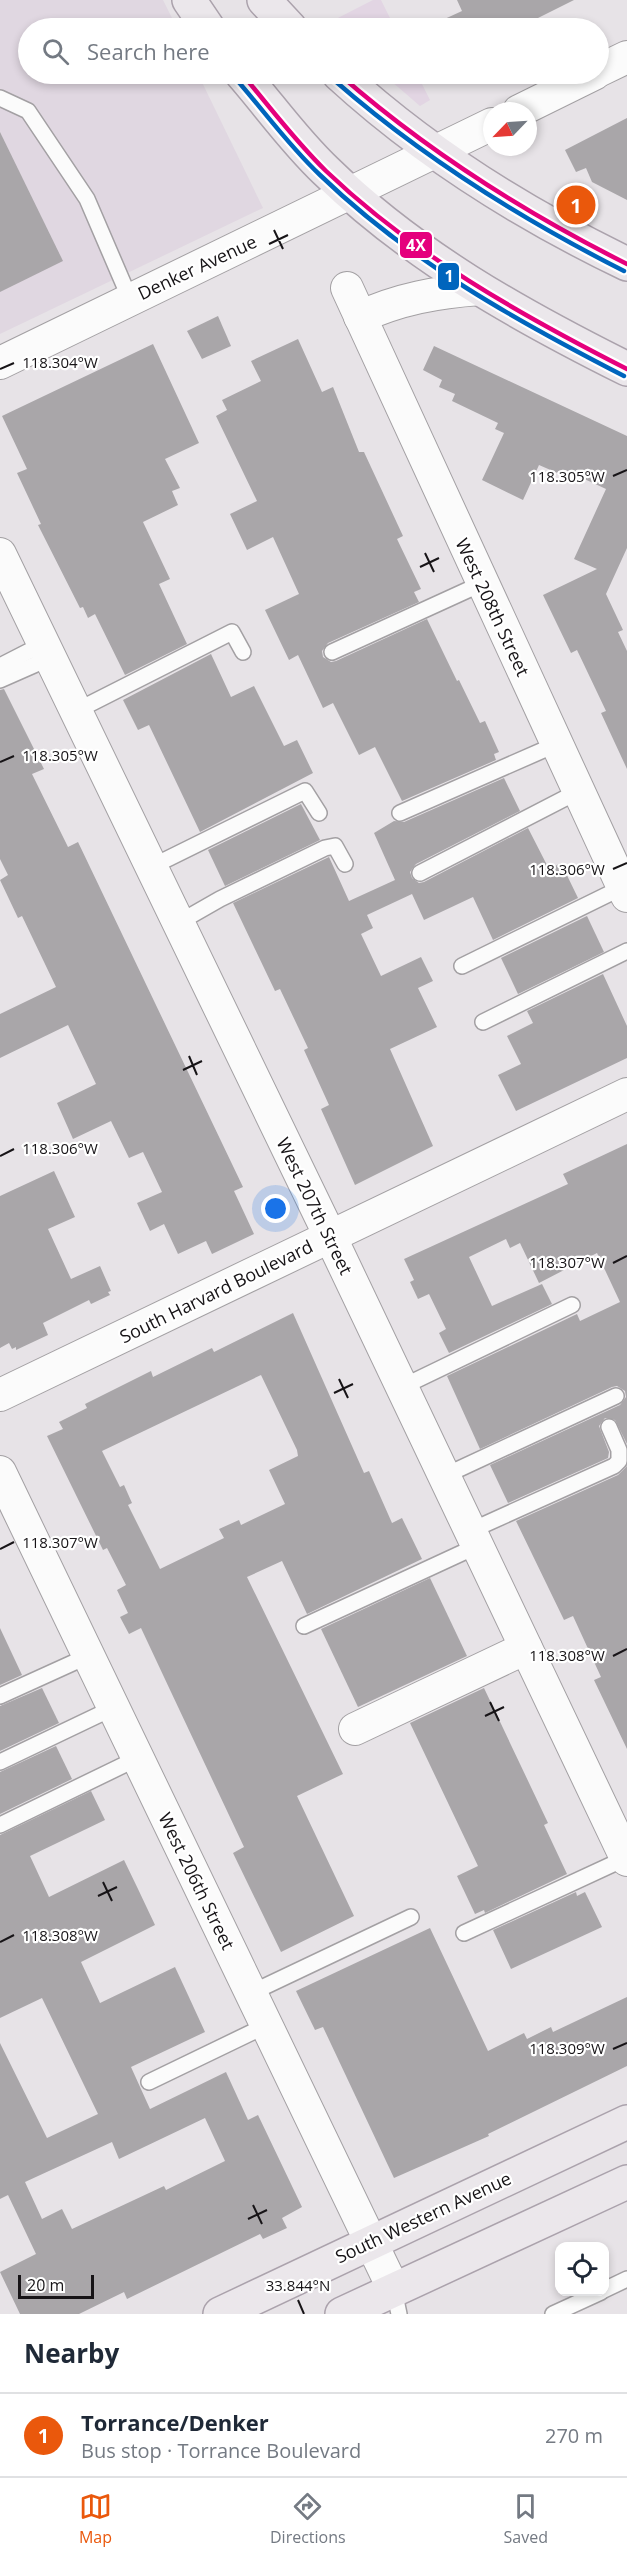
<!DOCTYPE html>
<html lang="en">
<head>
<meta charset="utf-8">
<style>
	body { margin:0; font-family:"Open Sans",sans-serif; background:#f6f6f7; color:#1f2937 }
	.controls { position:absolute; right:18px; bottom:18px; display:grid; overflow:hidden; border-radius:12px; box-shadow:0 3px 9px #0003 }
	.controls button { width:54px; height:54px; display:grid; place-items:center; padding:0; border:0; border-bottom:2px solid #e0e1e3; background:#fff; color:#1f2937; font:30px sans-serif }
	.compass { position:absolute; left:483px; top:102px; width:54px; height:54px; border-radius:50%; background:#fff; box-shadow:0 3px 9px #0003; rotate:245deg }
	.scale { position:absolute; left:18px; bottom:15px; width:76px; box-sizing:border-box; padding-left:6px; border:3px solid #171417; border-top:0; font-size:16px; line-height:21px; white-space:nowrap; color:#171417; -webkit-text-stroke:4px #fff; paint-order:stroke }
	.you { position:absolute; left:276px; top:1209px; width:21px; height:21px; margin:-15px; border:4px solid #fff; border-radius:50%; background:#1a73e8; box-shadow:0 0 0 9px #1a73e833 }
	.badge { display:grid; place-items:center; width:39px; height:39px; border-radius:50%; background:#ea580c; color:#fff; font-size:20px; font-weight:700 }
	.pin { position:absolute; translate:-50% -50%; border:3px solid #fff; box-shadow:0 2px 6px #0006 }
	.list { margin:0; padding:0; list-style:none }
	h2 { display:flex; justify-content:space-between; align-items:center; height:78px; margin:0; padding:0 24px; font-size:26px }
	h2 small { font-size:20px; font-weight:400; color:#747a83 }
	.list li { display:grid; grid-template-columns:39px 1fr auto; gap:18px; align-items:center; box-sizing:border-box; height:84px; padding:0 24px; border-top:2px solid #e0e1e3 }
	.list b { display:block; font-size:22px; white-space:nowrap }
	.list p { margin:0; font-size:20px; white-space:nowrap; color:#747a83 }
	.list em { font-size:20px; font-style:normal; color:#747a83 }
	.icon { flex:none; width:33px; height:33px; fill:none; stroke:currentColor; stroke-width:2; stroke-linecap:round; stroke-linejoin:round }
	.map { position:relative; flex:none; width:627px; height:2314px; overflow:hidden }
	.search { position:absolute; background:#fff; box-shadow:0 3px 9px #0003; left:18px; right:18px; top:18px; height:66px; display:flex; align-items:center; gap:15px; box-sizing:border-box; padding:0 21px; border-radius:33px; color:#747a83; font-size:22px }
	.sheet { height:162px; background:#fff }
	nav { display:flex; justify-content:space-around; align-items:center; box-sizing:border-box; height:84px; border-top:2px solid #e0e1e3; background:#fff; font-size:16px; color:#747a83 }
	nav a { display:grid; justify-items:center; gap:3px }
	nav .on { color:#ea580c }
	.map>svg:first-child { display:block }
	.built { fill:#e0d7e1 }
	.green { fill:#e2d5e3 }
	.building { fill:#a9a6a9; fill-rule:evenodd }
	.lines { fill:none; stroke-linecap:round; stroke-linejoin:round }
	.lane-casing { stroke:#a3a0a3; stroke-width:18 }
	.street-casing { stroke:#a3a0a3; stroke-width:34 }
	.primary-casing { stroke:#aba2ac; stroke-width:36 }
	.lane { stroke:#fbfbfb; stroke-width:15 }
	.street { stroke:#fbfbfb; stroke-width:32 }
	.primary { stroke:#ebe7eb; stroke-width:33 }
	.bus-1-casing { stroke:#fff; stroke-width:9 }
	.bus-2-casing { stroke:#fff; stroke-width:9 }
	.bus-1 { stroke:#e5007d; stroke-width:4.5 }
	.bus-2 { stroke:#0065bd; stroke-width:4.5 }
	.ticks { fill:none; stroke:#171417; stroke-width:2 }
	.labels { text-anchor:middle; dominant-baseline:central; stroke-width:4.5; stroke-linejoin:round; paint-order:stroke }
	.street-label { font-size:18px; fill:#171417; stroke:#fff }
	.ticks-label { font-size:15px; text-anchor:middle; fill:#171417; stroke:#fff; stroke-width:4.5; stroke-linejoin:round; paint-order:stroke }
	.line-badge { stroke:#fff; stroke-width:2 }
	.badge-label { font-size:16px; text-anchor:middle; font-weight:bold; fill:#fff }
</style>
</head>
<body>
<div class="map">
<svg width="627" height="2314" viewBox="0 0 627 2314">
	<rect width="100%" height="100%" fill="#e7e3e7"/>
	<path class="built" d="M0,0H163L177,28H28V74H198L263,208L0,334Z"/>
	<g class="green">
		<path d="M373,0H381L395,28H331L326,24Z"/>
		<path d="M383,74H417L430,100L420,106Z"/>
	</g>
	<g class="building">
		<path d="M457,0H574L518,28H425L462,11Z"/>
		<path d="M627,118V200L592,182L586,168L576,172L565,150Z"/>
		<path d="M0,132L63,261L0,292Z"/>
		<path d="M218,316L231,346L202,359L187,331Z"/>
		<path d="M298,339L322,392L333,387L359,452H364L403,536L397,539L421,589L414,592L419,602L328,643L322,651L323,657L331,662L336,661L427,619L457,681L459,680L480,723L485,721L499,752L494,754L496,760L402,801L375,747L359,755L333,703L323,708L298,655L289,660L265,610L299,594L273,537L247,550L230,514L257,501L216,416L227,410L222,400L261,381L251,361Z"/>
		<path d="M153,344L199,443L165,459L180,488L172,491L178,505L143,522L170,579L159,584L187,644L125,675L95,614L88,618L83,607L80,608L38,525L41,524L17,473L27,469L2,416Z"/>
		<path d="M434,346L627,436V548L606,594L623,630L618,632L627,651V769L601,713L606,711L577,650L571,653L543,595L597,569L574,559L606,489L565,470L562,475L539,465L523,500L482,480L504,433L495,429L498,423L452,401L455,394L439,387L442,380L423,370Z"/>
		<path d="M211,654L231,697L254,686L284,746L297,740L313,773L200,832L149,725L138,730L123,700Z"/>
		<path d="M4,689L44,769L32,774L68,847L78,842L243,1187L234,1191L254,1234L212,1254L206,1241L178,1254L164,1224L150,1231L137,1203L162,1192L143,1152L129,1158L111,1121L73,1139L57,1103L96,1084L68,1025L0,1058V1014L56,987L22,916L18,918L0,880L8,875L0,859V690Z"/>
		<path d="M504,778L520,811L416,864L410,872L412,878L419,883L424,882L528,828L549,869L561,863L578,898L493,940L473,897L424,920L412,894L367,915L373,928L361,934L381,976L421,957L433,981L418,988L437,1027L390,1049L433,1146L355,1185L321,1109L329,1105L304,1050L308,1048L280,989L275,991L233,903L329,857L349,901L395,880L374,833L394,821L404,822Z"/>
		<path d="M301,804L320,840L225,886L208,850Z"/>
		<path d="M587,916L604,952L518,994L501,958Z"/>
		<path d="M603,974L627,1026V1058L516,1111L498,1075L521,1064L507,1036L533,1023L527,1011Z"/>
		<path d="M627,1144V1444L615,1420L605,1418L599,1426L609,1452L608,1458L508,1503L490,1465L620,1405L626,1397L625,1391L617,1386L612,1387L480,1449L447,1376L577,1314L580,1321L620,1302L597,1253L539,1283L520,1243L510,1248L506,1239L469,1257L492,1306L542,1284L552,1304L449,1353L439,1333L446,1329L429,1294L418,1299L410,1282L414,1280L404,1259L568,1184L563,1174Z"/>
		<path d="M54,1171L75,1217L48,1229L71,1279L100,1266L111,1291L108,1292L110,1295L91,1304L89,1300L43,1323L48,1335L16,1350V1347L12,1349L9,1343L0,1348V1196Z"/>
		<path d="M293,1313L364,1473L369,1471L392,1523L402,1518L422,1559L307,1614L282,1561L247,1577L343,1774L297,1796L354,1916L281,1952L233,1853L244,1847L171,1692L141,1628L129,1634L120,1617L128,1613L117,1590L126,1585L107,1548L103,1550L47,1436L63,1429L59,1422L87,1408L85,1404L151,1371L153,1377L212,1348L214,1352ZM261,1375L297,1450L298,1456L269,1470L285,1504L241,1525L239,1520L219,1529L224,1538L160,1569L128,1505L132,1503L124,1485L120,1487L102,1451Z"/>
		<path d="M627,1466V1749L594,1680L601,1677L573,1616L564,1620L516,1521L618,1475Z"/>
		<path d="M430,1578L467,1656L358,1707L321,1629Z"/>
		<path d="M0,1628L22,1675L0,1685Z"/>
		<path d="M42,1688L59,1723L0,1751V1706Z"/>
		<path d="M484,1688L548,1823L544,1825L567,1874L485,1913L484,1910L475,1914L457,1876L478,1866L410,1723Z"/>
		<path d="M56,1746L72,1779L0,1814V1772Z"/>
		<path d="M91,1791L105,1820L30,1856L49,1897L124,1860L138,1889L155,1925L81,1962L100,2003L175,1967L188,1995L205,2032L131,2067L150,2109L226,2072L248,2120L258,2115L302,2207L282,2218L287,2228L263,2239L260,2234L127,2299L124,2292L79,2314H20L0,2272L36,2254L8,2195L0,2199V2043L47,2138L98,2114L42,1998L0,2018V1835ZM205,2118L225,2161L166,2190L164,2186L72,2229L62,2209L42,2219L25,2182L112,2142L119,2159Z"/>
		<path d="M576,1892L577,1896L585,1892L602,1927L511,1969L493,1930Z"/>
		<path d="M430,1928L488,2051L524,2033L527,2039L551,2027L553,2032L627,1997V2066L488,2134L489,2136L394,2178L323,2027L315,2030L296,1991Z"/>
	</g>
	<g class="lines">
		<defs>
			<g id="lane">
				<path d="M0,98L28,111L87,199L130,299"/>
				<path d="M332,652L483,583"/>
				<path d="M0,666L43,644"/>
				<path d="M0,680L50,658"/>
				<path d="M76,711L232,632L243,652"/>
				<path d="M400,813L557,744"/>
				<path d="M151,867L305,791L319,813"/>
				<path d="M420,873L579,791"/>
				<path d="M178,923L220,899L325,848L335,846L345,864"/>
				<path d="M462,966L623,887"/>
				<path d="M483,1022L627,951"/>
				<path d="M402,1387L572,1305"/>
				<path d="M444,1476L616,1396"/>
				<path d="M470,1531L614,1466L619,1461V1450L609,1427"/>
				<path d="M304,1626L477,1546"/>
				<path d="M0,1696L88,1656"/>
				<path d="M0,1762L113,1708"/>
				<path d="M0,1825L138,1758"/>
				<path d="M464,1933L626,1858"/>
				<path d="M251,1993L411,1917"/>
				<path d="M149,2082L267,2025"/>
				<path d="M394,2290L399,2314"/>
				<path d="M604,2290L627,2279"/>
				<path d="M553,2314L601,2292"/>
			</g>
			<g id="street">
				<path d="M598,71L627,57"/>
				<path d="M519,111L594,74"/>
				<path d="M347,288L627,896"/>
				<path d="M360,317C399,299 437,292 480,289"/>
				<path d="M0,363L492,124"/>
				<path d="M0,554L330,1236L627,1860"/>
				<path d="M0,1395L627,1094"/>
				<path d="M0,1472L394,2290"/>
				<path d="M355,1729L526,1648"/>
			</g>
			<g id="primary">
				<path d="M189,0L208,28"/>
				<path d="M264,0L290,28"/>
				<path d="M242,74C269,105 295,142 326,171C413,256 519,315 627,369"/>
				<path d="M339,74C424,152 523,214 627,264"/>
				<path d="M220,2314L627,2122"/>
				<path d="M342,2314L627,2182"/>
			</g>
		</defs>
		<use href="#lane" class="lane-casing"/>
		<use href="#street" class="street-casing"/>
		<use href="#primary" class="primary-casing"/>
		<use href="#lane" class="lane"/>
		<use href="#street" class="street"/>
		<use href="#primary" class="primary"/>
		<defs>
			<g id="bus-1">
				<path d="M242,74C270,107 295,141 326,171C414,255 519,314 627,369"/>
				<path d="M339,74C427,151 523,212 627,264"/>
			</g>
			<g id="bus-2">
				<path d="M236,79C264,111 289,146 320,175C409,261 515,320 624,376"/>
				<path d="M334,80C422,157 519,218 624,271"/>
			</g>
		</defs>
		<use href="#bus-1" class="bus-1-casing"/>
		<use href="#bus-2" class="bus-2-casing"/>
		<use href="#bus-1" class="bus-1"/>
		<use href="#bus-2" class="bus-2"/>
	</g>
	<path class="ticks" d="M274,230L283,249M269,244L288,235M0,369L14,363M613,476L627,470M425,553L434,572M420,567L439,558M0,762L14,756M613,869L627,863M189,1056L197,1075M183,1070L202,1061M0,1156L14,1149M613,1263L627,1256M339,1379L348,1398M334,1393L353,1384M0,1549L14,1542M613,1656L627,1649M490,1702L499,1721M485,1716L504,1707M103,1882L112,1901M98,1896L117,1887M0,1942L14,1935M613,2049L627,2043M253,2205L262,2224M248,2219L267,2210M298,2300L304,2314"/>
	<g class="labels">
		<g class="street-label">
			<text transform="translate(197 267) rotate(-25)">Denker Avenue</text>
			<text transform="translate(493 607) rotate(65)">West 208th Street</text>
			<text transform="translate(315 1206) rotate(64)">West 207th Street</text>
			<text transform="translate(216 1291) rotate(-26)">South Harvard Boulevard</text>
			<text transform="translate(197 1881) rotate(64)">West 206th Street</text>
			<text transform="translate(423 2217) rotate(-25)">South Western Avenue</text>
		</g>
	</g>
	<g class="ticks-label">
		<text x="60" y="368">118.304°W</text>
		<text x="567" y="482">118.305°W</text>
		<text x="60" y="761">118.305°W</text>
		<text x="567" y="875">118.306°W</text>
		<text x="60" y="1154">118.306°W</text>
		<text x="567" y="1268">118.307°W</text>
		<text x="60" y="1548">118.307°W</text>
		<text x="567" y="1661">118.308°W</text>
		<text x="60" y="1941">118.308°W</text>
		<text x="567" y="2054">118.309°W</text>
		<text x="298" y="2291">33.844°N</text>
	</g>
	<g class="line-badge">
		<rect x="399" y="231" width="34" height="28" rx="6" fill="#e5007d"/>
		<rect x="437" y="262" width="23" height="29" rx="6" fill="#0065bd"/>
	</g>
	<g class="badge-label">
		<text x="416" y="251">4X</text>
		<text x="449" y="282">1</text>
	</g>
</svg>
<div class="controls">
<button><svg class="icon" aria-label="locate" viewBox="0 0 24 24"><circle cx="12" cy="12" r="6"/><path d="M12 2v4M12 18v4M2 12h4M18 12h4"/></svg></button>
</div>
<svg class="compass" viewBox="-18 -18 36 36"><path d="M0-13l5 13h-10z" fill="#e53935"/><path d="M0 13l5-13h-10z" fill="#747a83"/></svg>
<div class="scale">20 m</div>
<div class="you"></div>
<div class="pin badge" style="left:576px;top:205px">1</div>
<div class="search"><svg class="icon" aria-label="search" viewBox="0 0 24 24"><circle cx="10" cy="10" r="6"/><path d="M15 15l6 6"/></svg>Search here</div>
</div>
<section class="sheet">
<h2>Nearby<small></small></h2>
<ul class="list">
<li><span class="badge">1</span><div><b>Torrance/Denker</b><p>Bus stop · Torrance Boulevard</p></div><em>270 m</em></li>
</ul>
</section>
<nav>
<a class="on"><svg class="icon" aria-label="map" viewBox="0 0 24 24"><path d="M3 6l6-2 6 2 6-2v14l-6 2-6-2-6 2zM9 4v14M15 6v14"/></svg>Map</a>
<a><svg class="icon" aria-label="directions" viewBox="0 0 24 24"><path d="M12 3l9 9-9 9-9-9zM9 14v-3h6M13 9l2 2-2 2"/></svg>Directions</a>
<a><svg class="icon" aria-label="saved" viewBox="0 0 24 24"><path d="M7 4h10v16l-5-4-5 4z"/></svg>Saved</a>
</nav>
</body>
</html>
